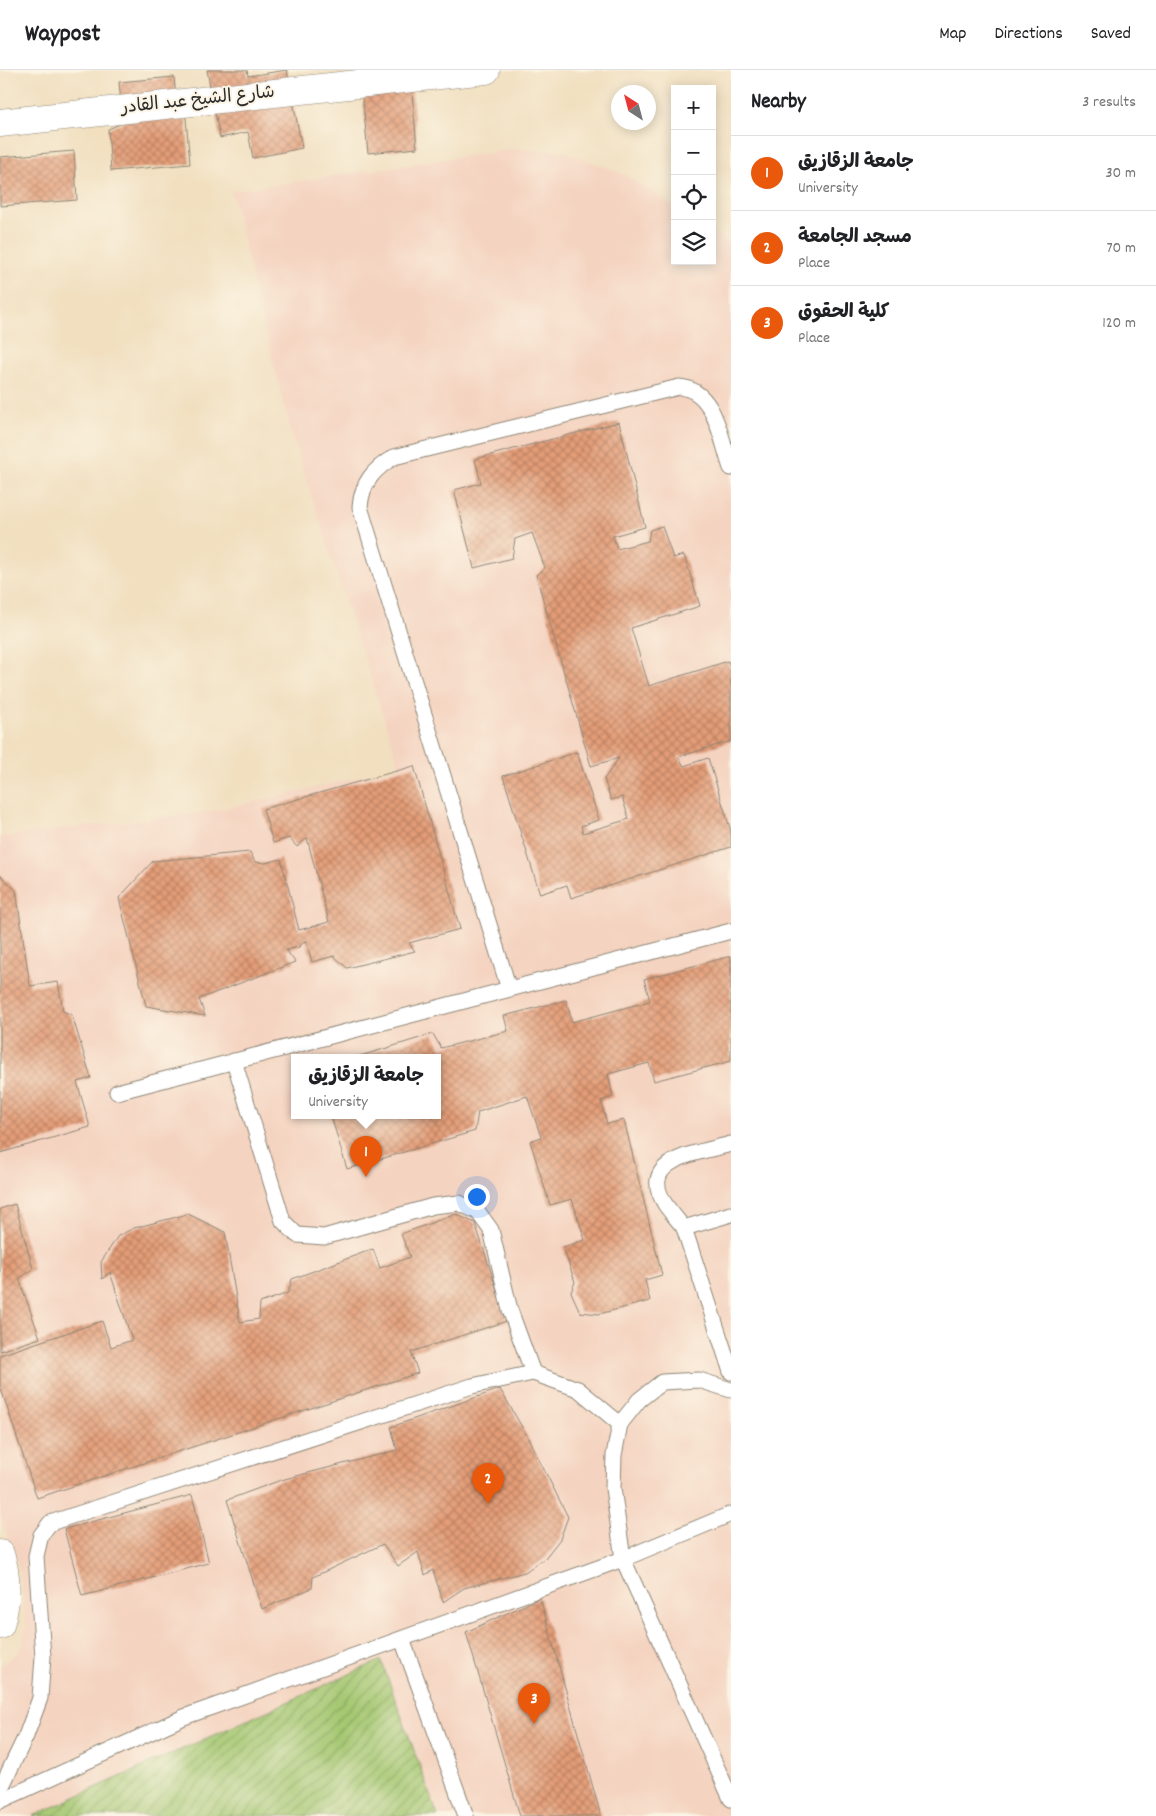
<!DOCTYPE html>
<html lang="en">
<head>
<meta charset="utf-8">
<style>
	body { margin:0; font-family:Dekko,"Playpen Sans Arabic",sans-serif; background:#f2f2f2; color:#202124 }
	.controls { position:absolute; right:15px; top:15px; display:grid; overflow:hidden; border-radius:0px; box-shadow:0 2px 12px #0003 }
	.controls button { width:45px; height:45px; display:grid; place-items:center; padding:0; border:0; border-bottom:1px solid #e0e0e0; background:#fff; color:#202124; font:25px sans-serif }
	.compass { position:absolute; left:611px; top:15px; width:45px; height:45px; border-radius:50%; background:#fff; box-shadow:0 2px 12px #0003; rotate:324deg }
	.you { position:absolute; left:476px; top:1126px; width:18px; height:18px; margin:-12px; border:4px solid #fff; border-radius:50%; background:#1a73e8; box-shadow:0 0 0 8px #1a73e833 }
	.badge { display:grid; place-items:center; width:32px; height:32px; border-radius:50%; background:#ea580c; color:#fff; font-size:16px; font-weight:700 }
	.pin { position:absolute; translate:-50% -41px; filter:drop-shadow(0 1px 2px #0008) }
	.pin::after { content:''; position:absolute; top:26px; width:18px; height:15px; background:inherit; clip-path:polygon(0 0,100% 0,50% 100%) }
	.popup { position:absolute; left:291px; top:984px; width:150px; height:65px; box-sizing:border-box; display:grid; place-content:center; border-radius:0px; background:#fff; filter:drop-shadow(0 1px 4px #0005); font-size:16px; white-space:nowrap; color:#757577 }
	.popup b { font-size:19px; color:#202124 }
	.popup::after { content:''; position:absolute; left:50%; top:100%; margin-left:-10px; border:10px solid transparent; border-top-color:#fff }
	.list { margin:0; padding:0; list-style:none }
	h2 { display:flex; justify-content:space-between; align-items:center; height:65px; margin:0; padding:0 20px; font-size:21px }
	h2 small { font-size:16px; font-weight:400; color:#757577 }
	.list li { display:grid; grid-template-columns:32px 1fr auto; gap:15px; align-items:center; box-sizing:border-box; height:75px; padding:0 20px; border-top:1px solid #e0e0e0 }
	.list b { display:block; font-size:19px; white-space:nowrap }
	.list p { margin:0; font-size:16px; white-space:nowrap; color:#757577 }
	.list em { font-size:16px; font-style:normal; color:#757577 }
	.icon { flex:none; width:28px; height:28px; fill:none; stroke:currentColor; stroke-width:2; stroke-linecap:round; stroke-linejoin:round }
	.map { position:relative; flex:none; width:731px; height:1746px; overflow:hidden }
	header { display:flex; align-items:center; gap:30px; box-sizing:border-box; height:70px; padding:0 25px; background:#fff; border-bottom:1px solid #e0e0e0 }
	header strong { font-size:24px }
	nav { display:flex; gap:28px; margin-inline-start:auto; font-size:18px }
	main { display:flex }
	aside { flex:1; background:#fff }
	.map>svg:first-child { display:block }
	.built { fill:#f4d3c0; fill-rule:evenodd }
	.garden { fill:url(#garden-furrows); stroke:#687a4e }
	.building { fill:url(#building-cross-hatch) }
	.lines { fill:none; stroke-linecap:round; stroke-linejoin:round }
	.service-casing { stroke:#8e8575; stroke-width:17 }
	.minor-casing { stroke:#8e8575; stroke-width:29 }
	.service { stroke:#fff; stroke-width:15 }
	.minor { stroke:#fff; stroke-width:28 }
	.labels { text-anchor:middle; dominant-baseline:central; stroke-width:4; stroke-linejoin:round; paint-order:stroke }
	.street-label { font-size:18px; fill:#2b2b2b; stroke:#fcf5e5 }
</style>
</head>
<body>
<header>
<strong>Waypost</strong>
<nav><a>Map</a><a>Directions</a><a>Saved</a></nav>
</header>
<main>
<div class="map">
<svg width="731" height="1746" viewBox="0 0 731 1746">
	<defs>
		<pattern id="garden-furrows" width="10" height="10" patternUnits="userSpaceOnUse" patternTransform="scale(1.25)"><rect width="10" height="10" fill="#a5c872"/><path d="M-1 1l2-2M0 10L10 0M9 11l2-2" fill="none" stroke="#87a35e"/></pattern>
		<pattern id="building-cross-hatch" width="8" height="8" patternUnits="userSpaceOnUse" patternTransform="scale(1.25)"><rect width="8" height="8" fill="#e49d77"/><path d="M0 0l8 8M0 8l8-8" fill="none" stroke="#b98062"/></pattern>
	</defs>
	<rect width="100%" height="100%" fill="#fcf5e5"/>
	<filter id="ink" filterUnits="userSpaceOnUse"><feTurbulence type="fractalNoise" baseFrequency=".02" numOctaves="2"/><feDisplacementMap in="SourceGraphic" scale="10" xChannelSelector="R" yChannelSelector="G"/><feConvolveMatrix kernelMatrix="1 2 1 2 8 2 1 2 1" color-interpolation-filters="sRGB"/></filter>
	<filter id="wash" filterUnits="userSpaceOnUse"><feTurbulence type="fractalNoise" baseFrequency=".0096" numOctaves="4" result="noise"/><feDisplacementMap in="SourceGraphic" scale="20" xChannelSelector="R" yChannelSelector="G"/><feGaussianBlur stdDeviation="1.12" result="paint"/><feColorMatrix in="noise" values="0 0 0 0 0 0 0 0 0 0 0 0 0 0 0 0 0 1.4 0 .05"/><feComposite in="paint" operator="in"/></filter>
	<g filter="url(#wash)">
		<rect width="100%" height="100%" fill="#f1dfbf"/>
		<path class="built" d="M513,79L562,81L624,104L675,137V191H712V162L731,174V1746H0V1596L22,1579L26,1557L20,1502L0,1446V767L214,741L400,698L289,357L231,121ZM295,988H437V1046H295Z"/>
		<path class="garden" d="M381,1590L438,1746H33Z"/>
		<g id="blocks">
			<g class="building">
				<path d="M207,0H247L248,6L287,0L302,78L253,88L248,62L220,68Z"/>
				<path d="M410,0L417,78L368,83L360,2Z"/>
				<path d="M174,7L177,38L185,37L190,94L111,101L108,59L123,53L119,12Z"/>
				<path d="M74,81L77,130L0,136V87Z"/>
				<path d="M619,352L645,457L613,466L617,479L648,471L650,460L662,456L673,488L684,485L700,536L631,558L649,616L728,591L731,599V671L678,687L684,696L708,688L731,761V777L571,828L567,815L540,824L503,706L577,682L599,750L581,756L583,763L629,749L622,727L611,730L604,709L619,688L591,696L536,505L545,498L532,463L515,469L512,488L474,498L454,420L481,413L475,389Z"/>
				<path d="M414,696L460,859L409,873L415,881L347,898L334,886L312,892L306,870L299,877L286,880L295,892L199,929L205,946L146,936L119,828L153,791L250,782L255,792L265,793L281,789L299,860L329,852L307,768L297,777L289,768L273,773L263,739Z"/>
				<path d="M0,805L16,820L30,916L58,912L63,941L72,945L91,1008L77,1012L90,1057L0,1083Z"/>
				<path d="M731,886V991L654,1011L649,993L608,1004L613,1027L601,1031L607,1054L624,1050L662,1205L645,1210L650,1231L599,1244L580,1242L571,1222L575,1212L563,1177L585,1170L572,1129L550,1135L530,1071L541,1067L527,1026L478,1042L475,1061L347,1099L331,1046H437V988H354L433,964L441,978L508,961L504,946L566,930L572,952L650,931L644,909Z"/>
				<path d="M15,1134L33,1199L19,1209L40,1268L0,1281V1139Z"/>
				<path d="M188,1144L225,1162L240,1252L259,1249L260,1233L288,1223L292,1209L373,1179L380,1198L410,1187L401,1164L456,1144L475,1153L507,1251L411,1282L418,1303L37,1428L0,1316V1285L102,1251L111,1277L132,1270L110,1202L102,1209L101,1192L118,1166L134,1158Z"/>
				<path d="M500,1319L526,1364L568,1447L560,1469L545,1488L525,1502L464,1518L443,1532L433,1500L425,1505L418,1482L398,1496L383,1474L313,1507L312,1518L262,1539L227,1430L281,1410L397,1380L391,1357Z"/>
				<path d="M192,1425L209,1493L82,1526L64,1459Z"/>
				<path d="M540,1528L601,1746H520L466,1562Z"/>
			</g>
		</g>
	</g>
	<g filter="url(#ink)">
		<use href="#blocks" fill-opacity="0" stroke="#8e8575" stroke-width="1"/>
		<g class="lines">
			<defs>
				<g id="service">
					<path d="M509,919L360,437C362,412 374,399 394,387L679,317C715,319 721,370 731,398"/>
					<path d="M234,991L283,1151L297,1165L324,1167L433,1136L459,1133L478,1142L491,1160L510,1240L533,1303"/>
					<path d="M117,1022L731,861"/>
					<path d="M731,1144L684,1158L731,1302"/>
					<path d="M684,1158C678,1150 671,1143 665,1134C636,1088 701,1083 731,1074"/>
					<path d="M731,1320L699,1310L662,1312L639,1330L620,1354L614,1385L613,1418L623,1489L731,1729"/>
					<path d="M402,1569L466,1746"/>
					<path d="M0,1720L26,1666L40,1628L43,1587L36,1486L41,1465L50,1453L472,1316L533,1303L578,1319L620,1354"/>
					<path d="M0,1731L184,1647L623,1489L731,1444"/>
				</g>
				<g id="minor">
					<path d="M0,53L486,0"/>
					<path d="M0,1484C8,1509 7,1530 0,1555"/>
				</g>
			</defs>
			<use href="#service" class="service-casing"/>
			<use href="#minor" class="minor-casing"/>
			<use href="#service" class="service"/>
			<use href="#minor" class="minor"/>
		</g>
	</g>
	<g class="labels">
		<g class="street-label">
			<text transform="translate(198 31) rotate(-6)">شارع الشيخ عبد القادر</text>
		</g>
	</g>
</svg>
<div class="controls">
<button>+</button>
<button>−</button>
<button><svg class="icon" aria-label="locate" viewBox="0 0 24 24"><circle cx="12" cy="12" r="6"/><path d="M12 2v4M12 18v4M2 12h4M18 12h4"/></svg></button>
<button><svg class="icon" aria-label="layers" viewBox="0 0 24 24"><path d="M12 4l9 5-9 5-9-5zM3 14l9 5 9-5"/></svg></button>
</div>
<svg class="compass" viewBox="-18 -18 36 36"><path d="M0-13l5 13h-10z" fill="#e53935"/><path d="M0 13l5-13h-10z" fill="#757577"/></svg>
<div class="you"></div>
<div class="pin badge" style="left:366px;top:1107px">1</div>
<div class="popup"><b>جامعة الزقازيق</b>University</div>
<div class="pin badge" style="left:488px;top:1434px">2</div>
<div class="pin badge" style="left:534px;top:1654px">3</div>
</div>
<aside>
<h2>Nearby<small>3 results</small></h2>
<ul class="list">
<li><span class="badge">1</span><div><b>جامعة الزقازيق</b><p>University</p></div><em>30 m</em></li>
<li><span class="badge">2</span><div><b>مسجد الجامعة</b><p>Place</p></div><em>70 m</em></li>
<li><span class="badge">3</span><div><b>كلية الحقوق</b><p>Place</p></div><em>120 m</em></li>
</ul>
</aside>
</main>
</body>
</html>
